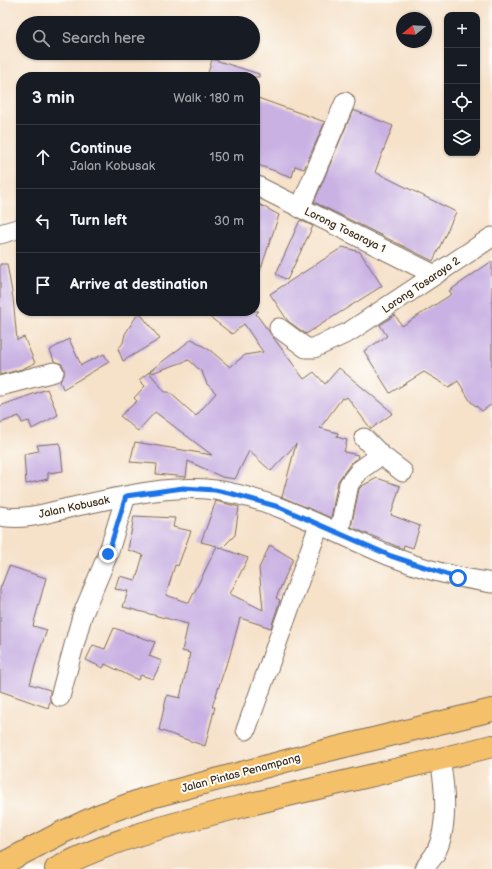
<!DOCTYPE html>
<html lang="en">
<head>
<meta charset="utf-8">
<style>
	body { margin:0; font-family:"Balsamiq Sans",sans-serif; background:#242831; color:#f1f3f6 }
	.controls { position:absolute; right:12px; top:12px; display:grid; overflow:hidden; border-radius:8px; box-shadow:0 1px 3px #0004 }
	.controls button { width:36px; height:36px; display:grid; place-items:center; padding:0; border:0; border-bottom:1px solid #363941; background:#171b24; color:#f1f3f6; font:20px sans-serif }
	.compass { position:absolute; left:396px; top:12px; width:36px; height:36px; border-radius:50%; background:#171b24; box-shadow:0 1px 3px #0004; rotate:252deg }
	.stop { position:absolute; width:12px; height:12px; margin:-9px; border:3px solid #1a73e8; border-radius:50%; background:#fff }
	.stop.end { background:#1a73e8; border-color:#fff; box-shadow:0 1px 4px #0008 }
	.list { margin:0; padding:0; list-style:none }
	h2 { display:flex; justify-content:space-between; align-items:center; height:52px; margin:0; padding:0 16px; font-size:17px }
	h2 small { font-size:13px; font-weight:400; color:#9ea1a6 }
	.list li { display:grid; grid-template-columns:26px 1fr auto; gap:12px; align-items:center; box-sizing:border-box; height:64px; padding:0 16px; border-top:1px solid #363941 }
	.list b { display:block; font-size:15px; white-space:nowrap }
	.list p { margin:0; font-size:13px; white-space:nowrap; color:#9ea1a6 }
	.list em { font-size:13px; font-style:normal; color:#9ea1a6 }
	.icon { flex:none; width:22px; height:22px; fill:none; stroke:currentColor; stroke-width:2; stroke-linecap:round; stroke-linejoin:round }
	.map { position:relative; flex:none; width:492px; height:869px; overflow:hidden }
	.search { position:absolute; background:#171b24; box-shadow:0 1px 3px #0004; left:16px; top:16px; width:244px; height:44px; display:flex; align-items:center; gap:10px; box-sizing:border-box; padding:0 14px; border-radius:22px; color:#9ea1a6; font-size:15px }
	.panel { position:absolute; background:#171b24; box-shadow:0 1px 3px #0004; left:16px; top:72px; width:244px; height:244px; border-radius:16px }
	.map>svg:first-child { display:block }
	.building { fill:#c9b1e3 }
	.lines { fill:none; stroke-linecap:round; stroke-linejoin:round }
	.street-casing { stroke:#7c6a5a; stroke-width:21 }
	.primary-casing { stroke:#7c6a5a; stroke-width:24 }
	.street { stroke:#fff; stroke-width:19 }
	.primary { stroke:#f4c16a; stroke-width:22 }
	.route { stroke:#1a73e8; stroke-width:5 }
	.labels { text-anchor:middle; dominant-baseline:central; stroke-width:4; stroke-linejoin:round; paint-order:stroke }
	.street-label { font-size:11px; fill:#3b2a1e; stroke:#fdfcf7 }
</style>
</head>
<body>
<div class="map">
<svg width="492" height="869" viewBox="0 0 492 869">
	<rect width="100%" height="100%" fill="#fdfcf7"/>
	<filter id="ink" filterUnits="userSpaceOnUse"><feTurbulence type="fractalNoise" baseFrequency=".025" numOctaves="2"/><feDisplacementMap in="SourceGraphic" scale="8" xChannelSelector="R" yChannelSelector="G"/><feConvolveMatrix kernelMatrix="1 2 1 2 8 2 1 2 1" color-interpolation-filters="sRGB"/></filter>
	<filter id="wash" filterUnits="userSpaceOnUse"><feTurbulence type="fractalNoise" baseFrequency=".012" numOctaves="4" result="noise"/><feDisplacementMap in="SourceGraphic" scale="16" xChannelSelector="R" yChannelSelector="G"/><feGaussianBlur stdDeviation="0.9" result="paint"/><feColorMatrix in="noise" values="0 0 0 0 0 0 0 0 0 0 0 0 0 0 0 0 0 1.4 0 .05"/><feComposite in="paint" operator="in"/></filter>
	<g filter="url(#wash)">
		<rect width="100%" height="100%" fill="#f6e1c9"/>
		<g id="blocks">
			<g class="building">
				<path d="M212,59L259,74V77H207Z"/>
				<path d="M255,97L325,122L304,169L295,166L292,177L255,164Z"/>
				<path d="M353,110L393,126L375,172L456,212L433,261L314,202Z"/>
				<path d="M255,202L279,215L257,280H255Z"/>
				<path d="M300,220L313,226L287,280L276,274Z"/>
				<path d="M343,247L360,252L382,286L306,334L288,321L270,294Z"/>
				<path d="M492,261V404L482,411L471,402L458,381L449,387L424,372L390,393L364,351L387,336L380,325L395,315L402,326L452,294L449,291Z"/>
				<path d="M0,264H7L13,298L17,340L24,337L35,363L22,369L0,375Z"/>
				<path d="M202,311H259L256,314L304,379L314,372L325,384L339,368L393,413L371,429L347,397L344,399L342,398L320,428L338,433L337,437L347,440L344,452L358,455L357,459L351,463L338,481L331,518L282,497L296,444L271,471L249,451L235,479L222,477L188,461L186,477L156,474L157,464L130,462L135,442L212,455L155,412L138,431L120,416L137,401L134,398L145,386L139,380L149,372L165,392H169L196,416L216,393L207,384L202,372L189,360L152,373L150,371L192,339L211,351L230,367L245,355L263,352L244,324L232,334Z"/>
				<path d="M139,312L160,339L123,361L118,349L123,343L125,334Z"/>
				<path d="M69,339L81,365L104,354L109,362L63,389L60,381L64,375V369L62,364L54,361L50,350Z"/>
				<path d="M47,389L58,415L32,429L29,421L22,423L19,416L0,423V406Z"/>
				<path d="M60,443L63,471L48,473V479L26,484L24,454L39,451L37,445Z"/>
				<path d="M377,478L400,486L391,515L420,526L413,548L404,545L403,549L351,527L359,489L362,486Z"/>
				<path d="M216,501L239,507L235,535L222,548L218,547L248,558L230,594L263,610L259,568L270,545L293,559L276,598L280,600L271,628L240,618L228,662H227L212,707H215L205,746L159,730L167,695L180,698L190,653L182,651L188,624L123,607L128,591L115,589L119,576L136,580L143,555L128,550L134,516L175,518L173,527L191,531L178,566L175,565L166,595L189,603L217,546L201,542Z"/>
				<path d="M9,566L46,578L33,626L47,630L38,655L30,684L50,690V701L48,708L0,691V589Z"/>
				<path d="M114,628L155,642L149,656L162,661L153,679L141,675L138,680L105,664L103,668L86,660L93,645L105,649Z"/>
			</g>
		</g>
	</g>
	<g filter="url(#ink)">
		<use href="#blocks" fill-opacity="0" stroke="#7c6a5a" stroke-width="1"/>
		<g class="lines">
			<defs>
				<g id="street">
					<path d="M255,185L435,275"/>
					<path d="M300,208L345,102"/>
					<path d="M0,234L21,228"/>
					<path d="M279,328L306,348H314L349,332L492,237"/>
					<path d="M0,386L54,372"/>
					<path d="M364,438L381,455L403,472"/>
					<path d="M0,516C22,521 47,513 68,508C116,498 166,484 215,490C277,499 333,533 390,556C422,569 458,578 492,583"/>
					<path d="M339,533L349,484L360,470L381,455"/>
					<path d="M60,697L82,616L108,554L126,496"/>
					<path d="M246,730L319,525"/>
					<path d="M425,869C427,863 432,859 435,854C449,828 445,787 440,759"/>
				</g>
				<g id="primary">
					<path d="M0,865L63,832L100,815L144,799L308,755L492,710"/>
					<path d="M56,869C113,838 177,823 239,807C323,786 408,768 492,746"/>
				</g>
			</defs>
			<use href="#street" class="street-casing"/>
			<use href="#primary" class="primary-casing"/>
			<use href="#street" class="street"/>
			<use href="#primary" class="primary"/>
		</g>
	</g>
	<g class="lines" filter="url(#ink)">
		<path class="route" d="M108,554L126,496L183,488L215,490L233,494L279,507L391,556L458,578"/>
	</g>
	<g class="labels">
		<g class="street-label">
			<text transform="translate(345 230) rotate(26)">Lorong Tosaraya 1</text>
			<text transform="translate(421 285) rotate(-34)">Lorong Tosaraya 2</text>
			<text transform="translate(74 507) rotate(-12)">Jalan Kobusak</text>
			<text transform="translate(241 773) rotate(-15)">Jalan Pintas Penampang</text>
		</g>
	</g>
</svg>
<div class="controls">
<button>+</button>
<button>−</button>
<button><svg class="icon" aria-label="locate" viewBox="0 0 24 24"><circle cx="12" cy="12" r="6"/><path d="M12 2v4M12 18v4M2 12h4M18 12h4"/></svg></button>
<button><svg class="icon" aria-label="layers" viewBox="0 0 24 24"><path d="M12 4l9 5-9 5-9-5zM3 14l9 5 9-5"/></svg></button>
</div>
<svg class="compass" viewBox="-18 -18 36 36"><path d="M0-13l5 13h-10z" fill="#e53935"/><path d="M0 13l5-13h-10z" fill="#9ea1a6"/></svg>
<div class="stop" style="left:458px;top:578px"></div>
<div class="stop end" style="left:108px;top:554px"></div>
<div class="search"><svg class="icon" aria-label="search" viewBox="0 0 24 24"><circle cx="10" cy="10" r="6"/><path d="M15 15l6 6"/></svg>Search here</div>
<section class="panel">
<h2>3 min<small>Walk · 180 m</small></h2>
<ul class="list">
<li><svg class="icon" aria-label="ahead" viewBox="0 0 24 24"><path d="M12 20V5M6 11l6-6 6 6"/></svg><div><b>Continue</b><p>Jalan Kobusak</p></div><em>150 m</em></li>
<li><svg class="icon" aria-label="left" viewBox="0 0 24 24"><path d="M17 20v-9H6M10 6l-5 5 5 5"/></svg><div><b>Turn left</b></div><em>30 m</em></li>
<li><svg class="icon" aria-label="arrive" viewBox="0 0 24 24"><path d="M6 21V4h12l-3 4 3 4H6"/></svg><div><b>Arrive at destination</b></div></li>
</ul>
</section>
</div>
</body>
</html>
